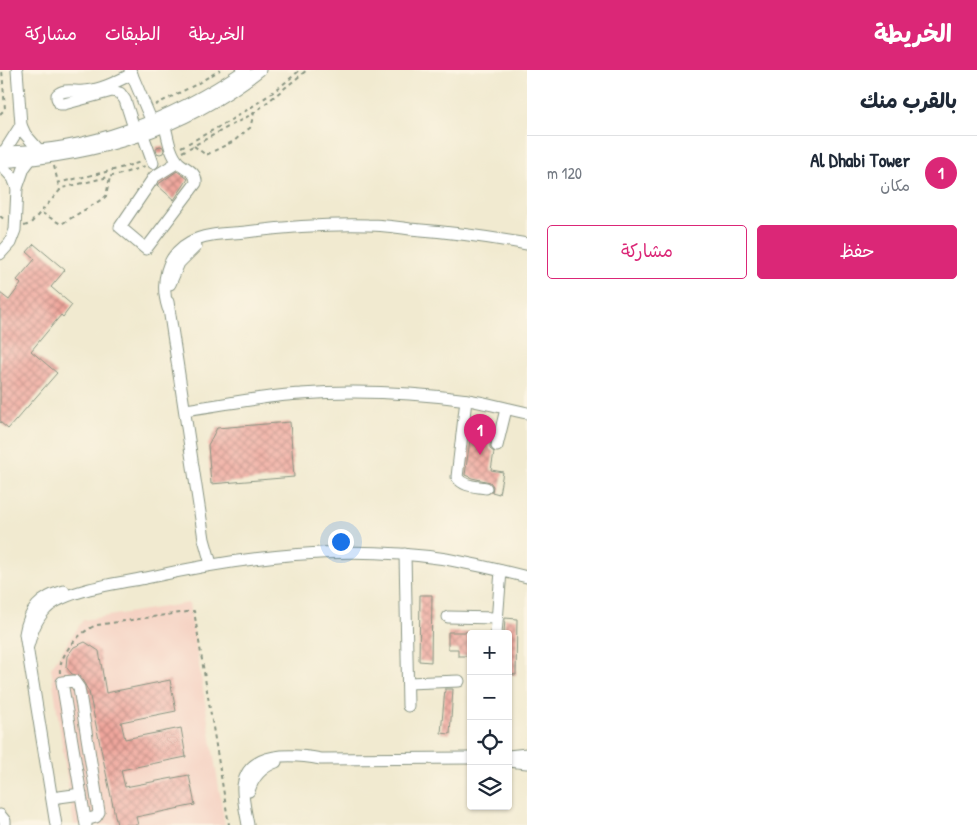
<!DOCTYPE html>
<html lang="ar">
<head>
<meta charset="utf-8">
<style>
	body { margin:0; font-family:"Patrick Hand","Playpen Sans Arabic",sans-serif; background:#f2f2f3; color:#1f2937; direction:rtl }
	.controls { position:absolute; right:15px; bottom:15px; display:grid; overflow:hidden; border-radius:5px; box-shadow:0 1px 4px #0004 }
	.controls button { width:45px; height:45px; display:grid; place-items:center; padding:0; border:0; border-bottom:1px solid #e0e1e3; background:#fff; color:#1f2937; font:25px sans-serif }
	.you { position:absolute; left:340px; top:471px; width:18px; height:18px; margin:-12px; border:4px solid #fff; border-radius:50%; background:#1a73e8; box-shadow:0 0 0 8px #1a73e833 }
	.badge { display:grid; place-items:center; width:32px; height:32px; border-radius:50%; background:#db2777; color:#fff; font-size:16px; font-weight:700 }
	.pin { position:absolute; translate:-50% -41px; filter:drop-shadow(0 1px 2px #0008) }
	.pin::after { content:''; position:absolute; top:26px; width:18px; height:15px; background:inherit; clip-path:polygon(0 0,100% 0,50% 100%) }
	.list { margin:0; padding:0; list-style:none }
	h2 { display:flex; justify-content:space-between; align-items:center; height:65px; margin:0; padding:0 20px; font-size:21px }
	h2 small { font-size:16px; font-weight:400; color:#747a83 }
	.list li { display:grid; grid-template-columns:32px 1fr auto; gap:15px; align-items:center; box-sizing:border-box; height:75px; padding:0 20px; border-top:1px solid #e0e1e3 }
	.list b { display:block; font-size:19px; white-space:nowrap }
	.list p { margin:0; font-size:16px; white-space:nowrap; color:#747a83 }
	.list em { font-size:16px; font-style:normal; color:#747a83 }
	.actions { display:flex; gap:10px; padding:15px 20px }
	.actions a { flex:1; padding:11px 0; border:1px solid #db2777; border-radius:5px; text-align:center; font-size:18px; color:#db2777 }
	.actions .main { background:#db2777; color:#fff }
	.icon { flex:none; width:28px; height:28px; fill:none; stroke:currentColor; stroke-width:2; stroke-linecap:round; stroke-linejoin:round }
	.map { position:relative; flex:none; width:527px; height:755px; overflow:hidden; direction:ltr }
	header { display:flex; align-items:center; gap:30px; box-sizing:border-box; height:70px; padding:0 25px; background:#db2777; color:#fff }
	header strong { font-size:24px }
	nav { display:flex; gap:28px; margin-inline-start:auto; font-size:18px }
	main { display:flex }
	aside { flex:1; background:#fff }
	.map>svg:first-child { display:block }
	.built { fill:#f5d2c3 }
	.building { fill:url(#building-cross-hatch) }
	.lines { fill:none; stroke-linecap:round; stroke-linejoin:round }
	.minor-casing { stroke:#889482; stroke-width:13 }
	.path { stroke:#889482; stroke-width:2; stroke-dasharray:4 4; stroke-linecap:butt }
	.minor { stroke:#fff; stroke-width:11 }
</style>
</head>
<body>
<header>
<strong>الخريطة</strong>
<nav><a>الخريطة</a><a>الطبقات</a><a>مشاركة</a></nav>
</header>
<main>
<aside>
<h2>بالقرب منك<small></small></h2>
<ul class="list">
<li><span class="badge">1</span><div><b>Al Dhabi Tower</b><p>مكان</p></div><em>120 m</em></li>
</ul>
<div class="actions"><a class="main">حفظ</a><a>مشاركة</a></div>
</aside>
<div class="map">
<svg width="527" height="755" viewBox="0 0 527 755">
	<defs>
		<pattern id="building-cross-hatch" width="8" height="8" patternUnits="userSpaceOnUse" patternTransform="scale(1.25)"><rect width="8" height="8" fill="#efa69c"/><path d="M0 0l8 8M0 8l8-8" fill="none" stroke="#c18880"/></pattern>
	</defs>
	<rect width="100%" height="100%" fill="#fcf5e5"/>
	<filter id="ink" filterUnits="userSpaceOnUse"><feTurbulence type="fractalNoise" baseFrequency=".02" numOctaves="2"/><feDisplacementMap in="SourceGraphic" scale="10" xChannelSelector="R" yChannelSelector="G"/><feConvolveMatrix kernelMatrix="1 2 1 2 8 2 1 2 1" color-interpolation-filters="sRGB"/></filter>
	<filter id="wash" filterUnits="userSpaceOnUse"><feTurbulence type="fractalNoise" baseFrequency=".0096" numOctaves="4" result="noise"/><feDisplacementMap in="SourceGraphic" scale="20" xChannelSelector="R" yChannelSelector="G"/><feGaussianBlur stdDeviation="1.12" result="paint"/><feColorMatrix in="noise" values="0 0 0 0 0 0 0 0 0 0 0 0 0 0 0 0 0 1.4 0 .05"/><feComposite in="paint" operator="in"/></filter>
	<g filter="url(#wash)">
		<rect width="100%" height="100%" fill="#f1ead0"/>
		<path class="built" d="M189,533L225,755H74L51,598L83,550Z"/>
		<g id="blocks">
			<g class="building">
				<circle cx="160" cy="80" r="4"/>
				<path d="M177,101L188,109L174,130L157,115Z"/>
				<path d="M34,174L65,200L51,217L72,235L63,247L61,245L31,281L57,303L8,359L0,352V223L9,230L21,214L17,210L35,189L27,182Z"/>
				<path d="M290,352L294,407L211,414L208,375L217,358Z"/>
				<path d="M472,356L493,360L490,375V379L494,382L491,400L503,402L499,424L492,422L493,416L490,412L472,408L465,405Z"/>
				<path d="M420,525H432L431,592L419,591Z"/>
				<path d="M505,548L517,549L516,605L508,604V564H504Z"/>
				<path d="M448,562H471V586H458V579H448Z"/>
				<path d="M85,572L99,581L106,623L170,610L176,641L121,652L125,669L181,658L186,687L121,700L125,717L189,705L195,735L136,747L138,755H117L89,622L80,606L72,604L66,597L67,586L74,577Z"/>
				<path d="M445,619H453L450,664L441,663Z"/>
			</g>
		</g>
	</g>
	<g filter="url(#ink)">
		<use href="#blocks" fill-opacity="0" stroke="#889482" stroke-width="1"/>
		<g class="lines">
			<defs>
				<g id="minor">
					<path d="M17,0L21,55L25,64L39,80"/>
					<path d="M130,0L152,52"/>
					<path d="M132,4C116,12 101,20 84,21C75,22 64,18 57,25V28L60,34H64L112,21L120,23L125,30L134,58"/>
					<path d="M165,56C168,68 170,84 179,93C186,99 197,102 196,113L146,179L120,157L154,107L178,92"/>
					<path d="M143,65L153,93"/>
					<path d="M0,82C88,83 173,49 245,0"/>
					<path d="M4,82L21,55"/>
					<path d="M0,92C97,85 182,61 260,0"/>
					<path d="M0,94L13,108L17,118"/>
					<path d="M0,184L10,173L15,160L17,118L24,98L30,90"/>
					<path d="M170,214L179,193L196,176"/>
					<path d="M168,232L204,469L211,494"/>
					<path d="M168,238C160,213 166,185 190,172C206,163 228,164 246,162C285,157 328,154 368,155C382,155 396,157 410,159C449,162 488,167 527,174"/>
					<path d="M466,330L457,407C463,417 476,416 486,418"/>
					<path d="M185,340C223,335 262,326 301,324C354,320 415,323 468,330C488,333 507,339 527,343"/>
					<path d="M497,376L506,339"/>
					<path d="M405,484L408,636"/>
					<path d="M448,547L497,548"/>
					<path d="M496,564L501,501"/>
					<path d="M28,576C32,562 36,549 46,539C64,520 119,513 146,508C245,486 344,474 446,489C473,494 500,500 527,507"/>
					<path d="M408,613L459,611"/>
					<path d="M508,686L527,684"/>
					<path d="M508,691L527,693"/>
					<path d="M249,721C253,707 262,697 276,692"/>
					<path d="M52,728L81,724"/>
					<path d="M0,745L5,751V755"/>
					<path d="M85,750L96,747L99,742L79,618L74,611L62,612L86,755"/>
					<path d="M56,755L25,564C29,540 40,527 64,521"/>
					<path d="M248,755C246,743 242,728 243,716C248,680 294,684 321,689L471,688"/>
				</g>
			</defs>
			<use href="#minor" class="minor-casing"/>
			<g class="path">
				<path d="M155,35L195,15L220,0"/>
				<path d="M0,44L5,39L2,0"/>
				<path d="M194,76L206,85L234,71L247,60L250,58L254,43"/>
				<path d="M181,77C224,55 263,33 300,0"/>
				<path d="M182,82L254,43L307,0"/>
				<path d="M54,96L60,121"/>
				<path d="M57,113L110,101L141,92"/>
				<path d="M42,143L61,154L63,153L104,128L106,126L110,107"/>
				<path d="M0,146L6,151"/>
				<path d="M24,156L30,154L62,118L121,104L145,96"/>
				<path d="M60,603C58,585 81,560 97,555L194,541L229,755"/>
			</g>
			<use href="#minor" class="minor"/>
		</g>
	</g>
</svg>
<div class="controls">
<button>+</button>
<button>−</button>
<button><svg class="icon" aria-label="locate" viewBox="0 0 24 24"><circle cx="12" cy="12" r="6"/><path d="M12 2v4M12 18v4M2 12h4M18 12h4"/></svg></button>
<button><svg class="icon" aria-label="layers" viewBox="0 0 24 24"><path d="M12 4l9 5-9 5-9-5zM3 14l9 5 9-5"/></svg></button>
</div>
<div class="you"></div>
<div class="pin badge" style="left:480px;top:385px">1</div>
</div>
</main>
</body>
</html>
